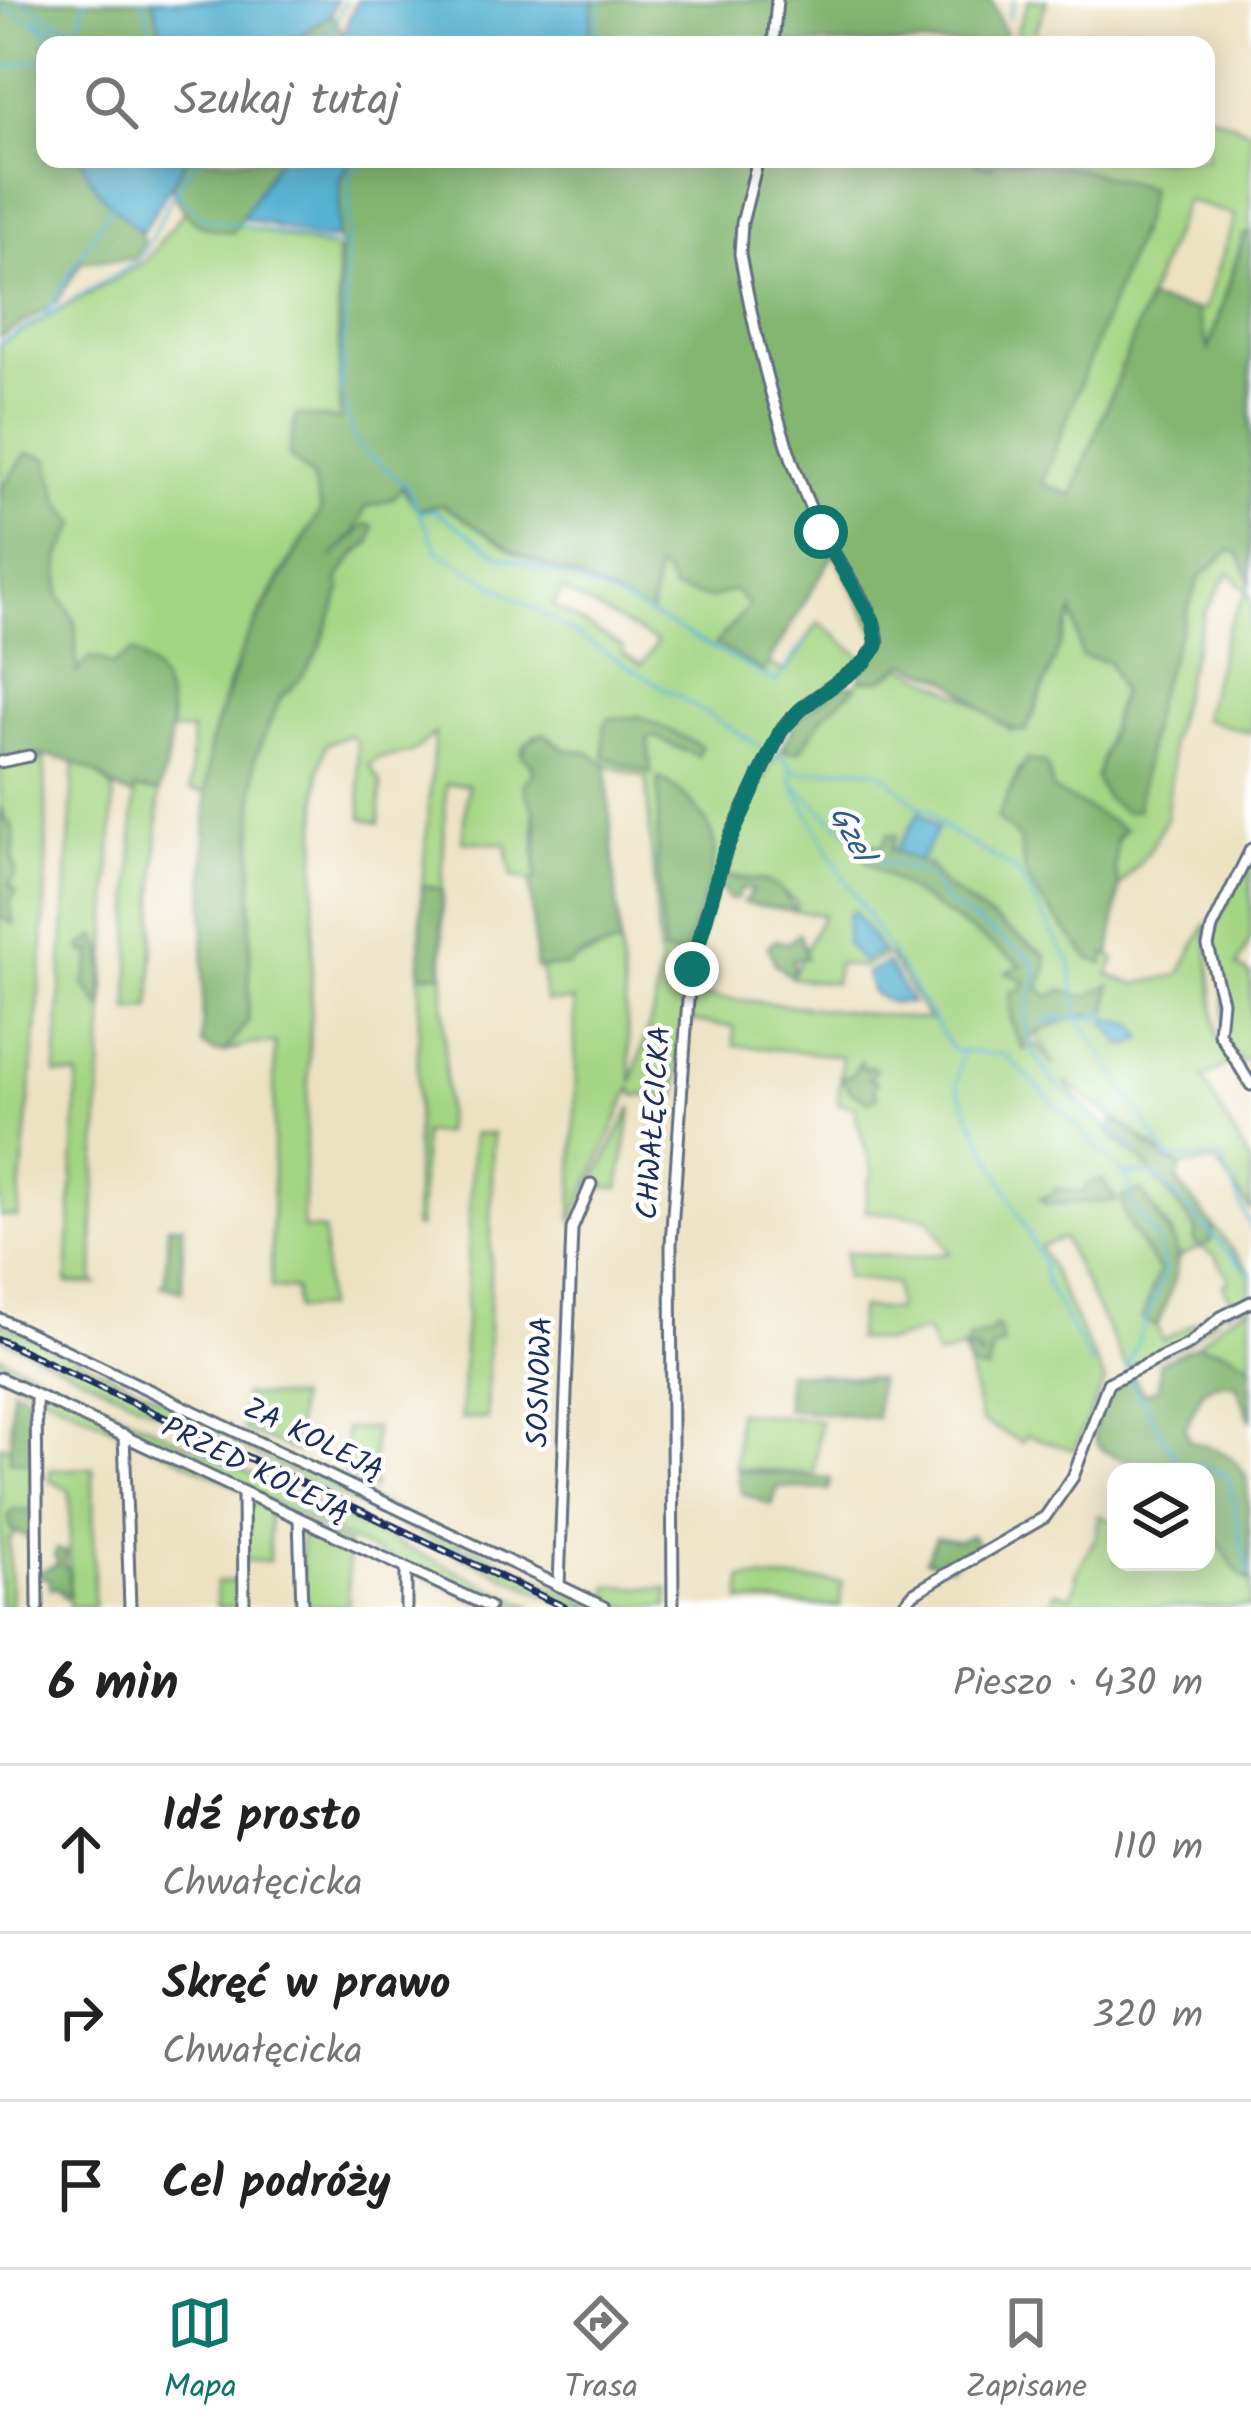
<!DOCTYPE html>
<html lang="pl">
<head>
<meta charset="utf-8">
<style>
	body { margin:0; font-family:Kalam,sans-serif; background:#f2f2f2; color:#222 }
	.controls { position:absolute; right:36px; bottom:36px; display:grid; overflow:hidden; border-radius:24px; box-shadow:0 6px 30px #0003 }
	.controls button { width:108px; height:108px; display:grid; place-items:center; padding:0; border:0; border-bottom:3px solid #e0e0e0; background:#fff; color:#222; font:60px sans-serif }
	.stop { position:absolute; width:36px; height:36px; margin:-27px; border:9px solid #0f766e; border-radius:50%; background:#fff }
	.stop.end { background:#0f766e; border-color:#fff; box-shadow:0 3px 12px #0008 }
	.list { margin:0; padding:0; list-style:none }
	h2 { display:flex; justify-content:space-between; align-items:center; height:156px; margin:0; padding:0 48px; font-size:51px }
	h2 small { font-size:39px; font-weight:400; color:#767676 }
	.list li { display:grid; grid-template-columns:78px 1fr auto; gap:36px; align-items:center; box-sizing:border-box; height:168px; padding:0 48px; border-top:3px solid #e0e0e0 }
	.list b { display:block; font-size:45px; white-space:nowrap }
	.list p { margin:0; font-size:39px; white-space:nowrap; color:#767676 }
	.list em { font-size:39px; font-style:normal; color:#767676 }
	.icon { flex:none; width:66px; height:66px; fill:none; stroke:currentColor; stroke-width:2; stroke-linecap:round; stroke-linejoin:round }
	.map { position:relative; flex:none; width:1251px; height:1607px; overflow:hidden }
	.search { position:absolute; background:#fff; box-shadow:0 6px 30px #0003; left:36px; right:36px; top:36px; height:132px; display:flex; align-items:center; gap:30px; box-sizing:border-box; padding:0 42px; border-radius:24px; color:#767676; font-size:45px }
	.sheet { height:660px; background:#fff }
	nav { display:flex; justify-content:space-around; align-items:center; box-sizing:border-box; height:168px; border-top:3px solid #e0e0e0; background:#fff; font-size:33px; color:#767676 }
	nav a { display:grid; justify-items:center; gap:6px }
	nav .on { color:#0f766e }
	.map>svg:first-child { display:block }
	.green { fill:#a4d583; stroke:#608270; stroke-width:3; fill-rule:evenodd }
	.forest { fill:#83b671; stroke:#4f7268; stroke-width:3 }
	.water { fill:#51b0d0; stroke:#367097; stroke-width:3 }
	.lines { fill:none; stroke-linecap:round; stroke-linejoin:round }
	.stream { stroke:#51b0d0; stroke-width:3 }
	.minor-casing { stroke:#646e81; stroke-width:15 }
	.minor { stroke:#fff; stroke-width:9 }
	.rail-casing { stroke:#1b2f5e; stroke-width:8 }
	.rail { stroke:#fff; stroke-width:3; stroke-dasharray:9; stroke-linecap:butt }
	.route { stroke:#0f766e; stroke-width:15 }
	.labels { text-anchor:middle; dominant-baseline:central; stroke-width:9; stroke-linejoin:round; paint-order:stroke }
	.street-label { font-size:30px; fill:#1b2f5e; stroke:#fff }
	.water-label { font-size:33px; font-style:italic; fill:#2e5c86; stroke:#fff }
</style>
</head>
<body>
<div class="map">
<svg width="1251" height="1607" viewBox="0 0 1251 1607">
	<rect width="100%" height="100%" fill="#fff"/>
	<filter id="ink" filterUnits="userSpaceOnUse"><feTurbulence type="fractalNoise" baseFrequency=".00833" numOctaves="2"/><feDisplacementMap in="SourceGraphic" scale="24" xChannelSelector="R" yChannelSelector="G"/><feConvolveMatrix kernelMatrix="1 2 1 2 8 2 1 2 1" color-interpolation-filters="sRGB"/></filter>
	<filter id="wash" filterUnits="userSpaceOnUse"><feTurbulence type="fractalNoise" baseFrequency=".004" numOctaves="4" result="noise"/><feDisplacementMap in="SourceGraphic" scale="48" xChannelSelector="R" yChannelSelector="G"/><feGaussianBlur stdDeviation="2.7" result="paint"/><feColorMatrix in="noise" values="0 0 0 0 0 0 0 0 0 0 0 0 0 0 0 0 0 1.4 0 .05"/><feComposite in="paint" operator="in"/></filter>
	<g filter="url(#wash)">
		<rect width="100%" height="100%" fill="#ece2c2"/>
		<g class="green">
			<path d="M1029,0H1047L1031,45L1016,33Z"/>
			<path d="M1206,113L1251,131V233L1244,234L1208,351L1196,310H1204L1235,216L1186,200L1072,496L1042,483L1142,223L1149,188L1075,168L976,164L975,159H1206Z"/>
			<path d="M185,210L337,251L340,420L289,455L313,479L321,510C267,595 210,690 206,793L190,790L192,731H171C173,703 157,666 132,652L112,665L100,659L77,673L75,623L59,593V557L77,524L59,502L48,458L27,454L0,490V344L145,262Z"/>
			<path d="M403,486L443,505L516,553L651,614L657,568L720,592L734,589L749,606L764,671L768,663L785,672L819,622L867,661L784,722L746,796L689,974L676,1098L635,1095L631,1088L572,1222L576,1075L574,1001H545L541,967C569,966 592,952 620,945L632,1082L655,1006L660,966L646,778L600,763L587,752L564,749L548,736L535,735L522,749L535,773L524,783L534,810L536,881L512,877L506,844L462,841L468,785L446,784L442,890L446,1113L444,1133H423L419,1227H414L422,886L435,733L413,752L379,758L369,765L381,783L379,823L362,818L356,741L350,735L326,744L319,770L303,1229L324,1230L325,1308L296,1309L295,1289L271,1288L275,1043L250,1044L225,1052L248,1021L255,757L281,697L292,688C312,639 327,575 370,542L357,537L332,557L355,532L366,507L392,499ZM562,590L657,642L642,665L622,653L624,648L553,605ZM640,717L700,746L684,751L653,736L648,738ZM661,779C683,791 710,818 714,843C718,869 692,927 683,954L664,953Z"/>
			<path d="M1230,550L1239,553L1251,584L1247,591L1251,596V733L1203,719L1227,628L1247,591L1229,572L1205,612L1188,670L1170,744L1172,766L1166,819L1150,850L1119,887C1114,867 1108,845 1125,830L1053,790L1049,772L1020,768L998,818L1019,839L1050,911L1089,958L1104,963L1105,953L1115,959L1108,975L1136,984L1179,975L1206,924L1217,1037L1231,1062L1203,1079L1251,1164V1210L1216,1162L1181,1166L1064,1082C1090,1119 1115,1132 1143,1162C1167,1188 1186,1217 1210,1242L1213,1226L1251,1272V1300L1224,1312L1219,1308L1231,1300L1223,1284L1230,1280L1215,1255L1200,1248L1182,1255L1179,1260L1172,1233L1151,1206L1131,1230L1159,1271L1142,1319L1157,1327L1163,1340L1214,1312L1216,1318L1189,1341L1127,1370L1063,1238L1040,1246L1105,1381L1074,1450L1026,1435L1022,1442L981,1421C974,1395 972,1374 963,1349L937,1357L927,1331L888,1342L856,1339L860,1308L897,1310L895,1283L845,1278L846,1252L908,1258L950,1253L928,1217L865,1211L868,1182L873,1174L853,1106L838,1104L842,1056L734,1045V1027L691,1021L692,995L929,1020L888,955L862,967L837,964L835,983L791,978L823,915L795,911L797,902L767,881L722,875C736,830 757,784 784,745L786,752L800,751L824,715L859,680H881L903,666L970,700L1011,731L1032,719L1073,610L1109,662L1121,692L1096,779L1137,810L1155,702L1199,578ZM920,812L938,829L919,862L929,865L943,885L1046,956L1047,967L1039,988L1050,998L1062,990L1085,997L1110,986L1108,1011L1035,1028L1054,1067L1037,1044L1023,1050L1011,1022V992L1024,988L1023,966L907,885L868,842L881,847L896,836L890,850L895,852Z"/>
			<path d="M44,759C54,911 31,1066 18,1217L0,1216V765Z"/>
			<path d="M74,760L96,772L114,791L94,1217L93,1280L97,1284L67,1283L78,1076L56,1074Z"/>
			<path d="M134,789L159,792L151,1008L129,1011Z"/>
			<path d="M1251,856V939L1237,966L1251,974V1060L1239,1062L1224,1036L1225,989L1212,947L1217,923Z"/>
			<path d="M632,1107L619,1188L592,1186Z"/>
			<path d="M473,1134H493L487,1419H461Z"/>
			<path d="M1251,1305V1364L1220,1349L1197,1345L1222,1322Z"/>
			<path d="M0,1322L239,1435L237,1449L0,1337Z"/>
			<path d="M0,1356L533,1607H490L14,1380L0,1372Z"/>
			<path d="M244,1395L297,1398L296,1452L244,1431Z"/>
			<path d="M737,1412L820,1420L814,1474L736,1468Z"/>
			<path d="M374,1428L373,1489L345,1475V1429Z"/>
			<path d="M246,1441L463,1543L453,1550L244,1450Z"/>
			<path d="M0,1445L10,1446V1460L32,1462L34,1512L22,1509L11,1529L17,1533L9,1540L11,1607H0Z"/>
			<path d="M93,1468L94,1607H69L70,1491L49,1480L50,1470Z"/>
			<path d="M247,1499L269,1508V1561H245Z"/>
			<path d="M1099,1515L1116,1523L1111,1538L1116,1541V1562H1206V1533C1225,1543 1229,1569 1251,1584V1607H1049L1055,1591L1071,1597L1077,1580L1075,1575L1097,1535Z"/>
			<path d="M300,1524L347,1544L349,1605L304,1607Z"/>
			<path d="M471,1546L595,1607H573L457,1554Z"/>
			<path d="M742,1578L842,1582L840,1607L741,1601Z"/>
			<path d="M240,1580L241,1607H217L216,1583Z"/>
			<path d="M609,1586L668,1589V1607H611L607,1605Z"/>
		</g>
		<g class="forest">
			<path d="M0,0H153L164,45H45V159H82C92,196 136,215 144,243L135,259L82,261L56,303L0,337Z"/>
			<path d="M594,0H991L1010,44L581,45L590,36Z"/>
			<path d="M331,14L343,34L338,45H289Z"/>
			<path d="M187,159H278L233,232C198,230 184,219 171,186Z"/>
			<path d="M352,159H975L977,164L992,167L996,161L1005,159L1075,168L1150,188L1142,223L1042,483L1072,496L1148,300L1196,310L1209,349L1245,234L1251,233V584L1239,554L1230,550L1199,578L1155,702L1137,810L1125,812L1106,798L1096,779L1121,692L1109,662L1081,656L1073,612L1026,731C995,731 977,698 952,683C937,673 922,670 906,663L881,680H862L859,673L876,653L880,641L834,553L763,672L715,644L749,606L734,590L711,598L673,590L665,573L657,568L651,615L580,579L516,553L443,505L417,509L402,487L392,499L366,507L355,532L332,557L366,524L374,526L370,543L357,552L338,578L341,590L318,652L300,679L281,697L255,757L248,1021L225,1052H215L202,1045L206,793L210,744L245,642L321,510L313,479L289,455L296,415L340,420V242L337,238L341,178Z"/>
			<path d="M27,453L48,458L59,502L77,524L59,557V593L75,622L77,672L91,657L112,665L133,652C183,681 173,746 159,792L135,789L134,796C109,790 113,783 94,772C63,754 35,752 0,760V490Z"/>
			<path d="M845,684L856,687L824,715L800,751L786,752L784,745L796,722L810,709Z"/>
			<path d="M641,717L701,746L698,756L653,736L648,738L651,774L604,757V725L610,718Z"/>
			<path d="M543,733L564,749L587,752L606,764L620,945L584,954L567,966L536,968L530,880H536C535,859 540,830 534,810C530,799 524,795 524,783L534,773L532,764L521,754L528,742Z"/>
			<path d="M1027,759L1046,763L1053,790L1125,829L1116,838L1115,870L1119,887L1110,956L1105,954L1103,964L1089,958L1036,894L1026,876L1019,839L997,818Z"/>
			<path d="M659,778C682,790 709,816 714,843C719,868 692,928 684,954H664L657,869Z"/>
			<path d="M0,808L5,815L2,820L10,822C18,837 13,847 13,859C13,865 17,869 16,874L9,884L16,893L10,902L14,924L0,917Z"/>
			<path d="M889,834L896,836L891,850L928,865L943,885L1046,956L1047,967L1039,988L1049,997L1061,990L1085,997L1110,985L1107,1014C1077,1013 1042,1026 1022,1047C1012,1029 1009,1013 1011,992L1023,988L1025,982L1007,972L1022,965L868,863L860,851L868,842L881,847Z"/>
			<path d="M722,875C758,887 775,869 795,911L743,903L753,890L740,889L737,899L729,900L719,886Z"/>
			<path d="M422,885L442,890V974H420Z"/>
			<path d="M799,933L806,958L793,959V972L788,975L775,964L768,946L775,940L788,943Z"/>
			<path d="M96,936L104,951L102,1009L84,985L93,951L84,953L81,947Z"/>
			<path d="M861,1061L865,1070L870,1066L876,1070L868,1079L877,1082L874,1089L878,1097L869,1101L850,1091L841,1077L852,1075Z"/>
			<path d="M1113,1120C1142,1131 1156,1161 1181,1166L1177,1181L1213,1226L1210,1242L1200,1248L1194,1241L1196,1229L1144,1163L1110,1135Z"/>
			<path d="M1103,1180L1117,1201L1046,1204L1040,1198L1053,1194L1054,1189L1083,1192L1087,1184Z"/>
			<path d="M1141,1190C1185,1261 1187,1246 1157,1327L1142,1319L1159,1271C1145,1246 1123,1227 1122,1197Z"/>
			<path d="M183,1225L182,1291L161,1285L165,1282L168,1226Z"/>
			<path d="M993,1326L1000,1327L1003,1345L993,1348L988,1371L973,1369L964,1348L981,1358L977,1350L967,1346L968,1339L993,1332Z"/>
			<path d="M1197,1345L1229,1352L1251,1364V1422L1236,1384L1218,1383L1204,1389L1185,1428L1190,1441C1216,1448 1235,1453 1247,1479L1251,1582C1225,1568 1230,1545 1206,1533V1472H1156V1463C1140,1461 1122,1461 1108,1453C1073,1432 1112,1390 1132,1374L1144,1394L1158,1389L1159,1363Z"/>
			<path d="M787,1372L878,1379L876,1418L786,1409Z"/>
			<path d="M12,1388L32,1397V1462L10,1460Z"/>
			<path d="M738,1471L831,1479L829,1490L778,1487L772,1505L741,1493Z"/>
			<path d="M15,1509L34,1512V1541L11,1529L8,1515Z"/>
			<path d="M971,1535L977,1542L950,1566L926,1560L936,1537L958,1541Z"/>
			<path d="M57,1549L66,1552L64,1566L70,1569L69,1595L65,1597L57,1587L51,1589L49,1578L41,1577L39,1572L58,1564L54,1555Z"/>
		</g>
		<g class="water">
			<path d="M153,0H337L331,14L289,45H164Z"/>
			<path d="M357,0H594L590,36L581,45H338Z"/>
			<path d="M82,159H187L142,233C119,213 90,190 82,159Z"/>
			<path d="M278,159H352L341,178L337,238H319L242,218Z"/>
			<path d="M920,812L938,829L919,862L895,851Z"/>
			<path d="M854,911L882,952L862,962L846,943L848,915Z"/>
			<path d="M887,963L912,1003H891L872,993L866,973Z"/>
			<path d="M1110,1019L1133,1024L1144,1038L1129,1046L1122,1045L1105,1022Z"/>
		</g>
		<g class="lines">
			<g class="stream">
				<path d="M19,0L78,31"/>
				<path d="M143,0L154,45"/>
				<path d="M4,7L45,30"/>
				<path d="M33,17L63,32"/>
				<path d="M1009,18L1014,0"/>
				<path d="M39,21L54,45"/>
				<path d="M1007,35L1017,45"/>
				<path d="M74,45L85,0"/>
				<path d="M310,45L336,22L346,0"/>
				<path d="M591,45L596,38L602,0"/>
				<path d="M0,69L33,60L45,63"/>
				<path d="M365,159L351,174L341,393L356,444L406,486L438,551L768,751"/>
				<path d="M175,191L202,217L344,247"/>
				<path d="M46,314L111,206"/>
				<path d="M0,343L140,260L175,191L199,159"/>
				<path d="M421,512L433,509L498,555L569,578L651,615L776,682L808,638"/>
				<path d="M777,754L790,764L793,785L841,873L952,1050L1006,1055L1124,1174L1130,1185V1202L1157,1240L1165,1272L1127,1368"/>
				<path d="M791,769L799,772L855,768L881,772L918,806L929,810L944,828L1016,870L1070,962L1078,1016L1169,1159L1220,1157L1251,1228"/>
				<path d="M795,786L880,861L929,875L944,901L1032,959L1037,974L1025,1022L1036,1057L1057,1086L1136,1150"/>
				<path d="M1094,1015L1109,1011"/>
				<path d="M1041,1020C1069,1023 1079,1012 1106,1021"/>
				<path d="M1047,1020L1062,1015"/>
				<path d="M961,1052L957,1087L1041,1260L1048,1287L1092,1365"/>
				<path d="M1124,1174H1154L1251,1275"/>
				<path d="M1129,1377L1179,1464L1191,1469L1199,1464L1228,1475L1247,1570L1251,1572"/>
			</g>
		</g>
	</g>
	<g filter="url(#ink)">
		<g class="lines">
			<defs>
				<g id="minor">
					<path d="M773,45L777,0"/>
					<path d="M0,762L29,756"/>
					<path d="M1251,849L1212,928L1208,946L1222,1001L1219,1033L1251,1085"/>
					<path d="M0,1319L604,1607"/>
					<path d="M0,1378L489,1607"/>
					<path d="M36,1396L38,1607"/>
					<path d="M124,1435L130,1607"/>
					<path d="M243,1493L244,1607"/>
					<path d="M299,1519L302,1607"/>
					<path d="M406,1570V1607"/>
					<path d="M559,1586L572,1229L591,1184"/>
					<path d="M673,1607L671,1244L688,999L696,948L730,837L783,727L809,702L865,662L878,642C876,607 834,560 819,528C780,441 757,348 740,254L742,223L758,159"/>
					<path d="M902,1607L914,1593L1045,1517L1073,1477L1108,1383L1189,1344L1221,1317L1251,1302"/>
				</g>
			</defs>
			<use href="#minor" class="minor-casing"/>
			<use href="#minor" class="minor"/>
			<defs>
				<path id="rail" d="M0,1340L564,1607"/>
			</defs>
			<use href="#rail" class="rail-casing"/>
			<use href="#rail" class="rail"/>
		</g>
	</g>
	<g class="lines" filter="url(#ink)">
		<path class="route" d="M692,969L724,853L780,732L800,710L865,662L877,646L873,621L821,532"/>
	</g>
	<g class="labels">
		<g class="street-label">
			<text transform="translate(655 1123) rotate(-86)">CHWAŁĘCICKA</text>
			<text transform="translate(541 1382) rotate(-88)">SOSNOWA</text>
			<text transform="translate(313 1440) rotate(26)">ZA KOLEJĄ</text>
			<text transform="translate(255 1471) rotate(26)">PRZED KOLEJĄ</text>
		</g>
		<g class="water-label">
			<text transform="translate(850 834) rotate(63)">Gzel</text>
		</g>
	</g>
</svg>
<div class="controls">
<button><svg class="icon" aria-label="layers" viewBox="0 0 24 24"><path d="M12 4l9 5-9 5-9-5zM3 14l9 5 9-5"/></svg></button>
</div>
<div class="stop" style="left:821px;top:532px"></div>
<div class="stop end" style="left:692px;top:969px"></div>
<div class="search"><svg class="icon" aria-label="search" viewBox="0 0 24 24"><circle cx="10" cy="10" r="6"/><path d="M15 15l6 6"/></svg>Szukaj tutaj</div>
</div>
<section class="sheet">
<h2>6 min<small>Pieszo · 430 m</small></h2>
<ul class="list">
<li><svg class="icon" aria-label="ahead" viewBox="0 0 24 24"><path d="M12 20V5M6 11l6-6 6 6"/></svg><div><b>Idź prosto</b><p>Chwałęcicka</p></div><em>110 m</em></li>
<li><svg class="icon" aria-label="right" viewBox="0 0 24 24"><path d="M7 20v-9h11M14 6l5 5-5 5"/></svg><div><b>Skręć w prawo</b><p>Chwałęcicka</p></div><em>320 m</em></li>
<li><svg class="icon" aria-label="arrive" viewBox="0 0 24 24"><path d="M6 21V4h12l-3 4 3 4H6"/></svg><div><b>Cel podróży</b></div></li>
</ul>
</section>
<nav>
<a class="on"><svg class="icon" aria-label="map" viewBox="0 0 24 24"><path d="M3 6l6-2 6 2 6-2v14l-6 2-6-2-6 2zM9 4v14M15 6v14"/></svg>Mapa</a>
<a><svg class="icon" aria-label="directions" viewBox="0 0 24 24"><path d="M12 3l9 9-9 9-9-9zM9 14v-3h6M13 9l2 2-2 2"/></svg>Trasa</a>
<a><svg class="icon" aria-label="saved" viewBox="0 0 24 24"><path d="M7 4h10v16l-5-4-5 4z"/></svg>Zapisane</a>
</nav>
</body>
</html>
